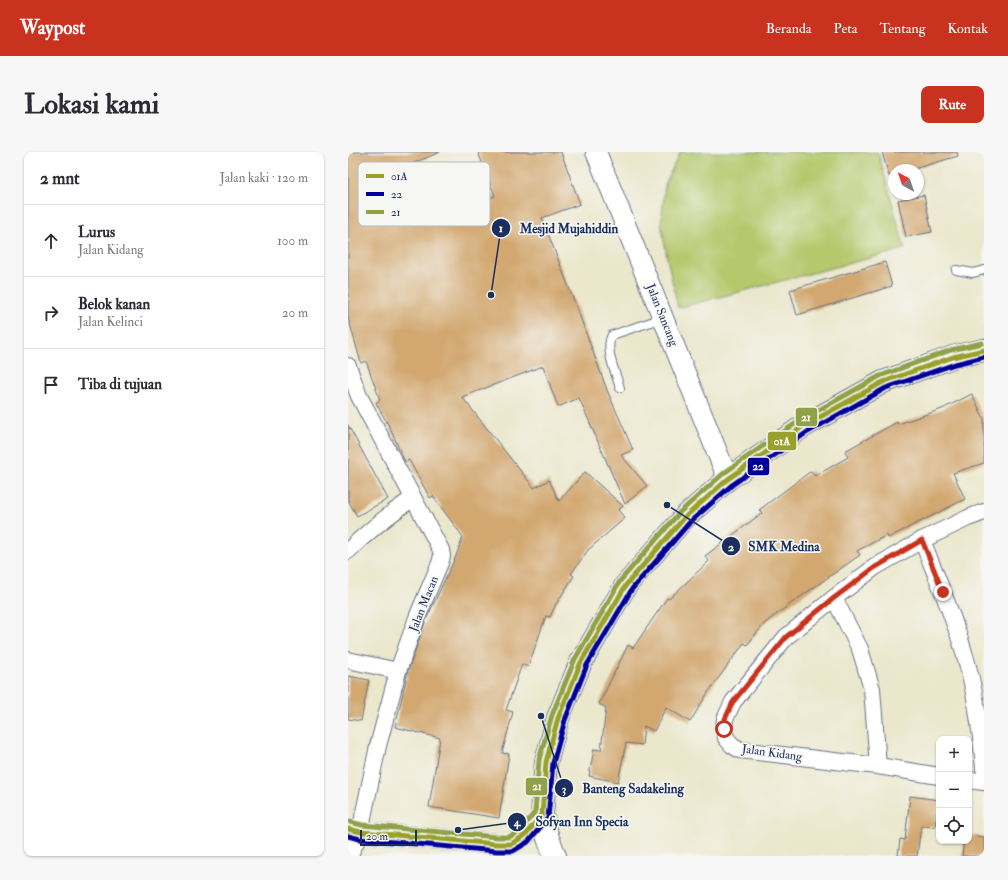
<!DOCTYPE html>
<html lang="id">
<head>
<meta charset="utf-8">
<style>
	body { margin:0; font-family:"IM FELL Double Pica",serif; background:#f7f7f7; color:#2b2b33 }
	.controls { position:absolute; right:12px; bottom:12px; display:grid; overflow:hidden; border-radius:8px; box-shadow:0 1px 3px #0004 }
	.controls button { width:36px; height:36px; display:grid; place-items:center; padding:0; border:0; border-bottom:1px solid #e1e1e2; background:#fff; color:#2b2b33; font:20px sans-serif }
	.compass { position:absolute; left:540px; top:12px; width:36px; height:36px; border-radius:50%; background:#fff; box-shadow:0 1px 3px #0004; rotate:320deg }
	.scale { position:absolute; left:12px; bottom:10px; width:57px; box-sizing:border-box; padding-left:4px; border:2px solid #1b2f5e; border-top:0; font-size:11px; line-height:14px; white-space:nowrap; color:#1b2f5e; -webkit-text-stroke:3px #f6f6f2; paint-order:stroke }
	.stop { position:absolute; width:12px; height:12px; margin:-9px; border:3px solid #c8321e; border-radius:50%; background:#fff }
	.stop.end { background:#c8321e; border-color:#fff; box-shadow:0 1px 4px #0008 }
	.list { margin:0; padding:0; list-style:none }
	h2 { display:flex; justify-content:space-between; align-items:center; height:52px; margin:0; padding:0 16px; font-size:17px }
	h2 small { font-size:13px; font-weight:400; color:#7c7c81 }
	.list li { display:grid; grid-template-columns:26px 1fr auto; gap:12px; align-items:center; box-sizing:border-box; height:72px; padding:0 16px; border-top:1px solid #e1e1e2 }
	.list b { display:block; font-size:15px; white-space:nowrap }
	.list p { margin:0; font-size:13px; white-space:nowrap; color:#7c7c81 }
	.list em { font-size:13px; font-style:normal; color:#7c7c81 }
	.icon { flex:none; width:22px; height:22px; fill:none; stroke:currentColor; stroke-width:2; stroke-linecap:round; stroke-linejoin:round }
	.map { position:relative; flex:none; width:636px; height:704px; overflow:hidden; border-radius:8px }
	header { display:flex; align-items:center; gap:24px; box-sizing:border-box; height:56px; padding:0 20px; background:#c8321e; color:#fff }
	header strong { font-size:19px }
	nav { display:flex; gap:22px; margin-inline-start:auto; font-size:14px }
	.intro { display:flex; align-items:center; justify-content:space-between; box-sizing:border-box; height:96px; padding:0 24px }
	h1 { margin:0; font-size:28px }
	.button { padding:10px 18px; border-radius:8px; background:#c8321e; color:#fff; font-size:14px; font-weight:700 }
	main { display:flex; gap:24px; padding:0 24px }
	aside { flex:1; background:#fff; border-radius:8px; box-shadow:0 1px 3px #0004 }
	.map>svg:first-child { display:block }
	.green { fill:#b5c86c; stroke:#687c65 }
	.building { fill:#d2a76f }
	.lines { fill:none; stroke-linecap:round; stroke-linejoin:round }
	.service-casing { stroke:#646f84; stroke-width:10 }
	.minor-casing { stroke:#646f84; stroke-width:18 }
	.tertiary-casing { stroke:#646f84; stroke-width:22 }
	.secondary-casing { stroke:#646f84; stroke-width:24 }
	.service { stroke:#fff; stroke-width:8 }
	.minor { stroke:#fff; stroke-width:16 }
	.tertiary { stroke:#fff; stroke-width:20 }
	.secondary { stroke:#fff; stroke-width:22 }
	.bus-1-casing { stroke:#f6f6f2; stroke-width:8 }
	.bus-2-casing { stroke:#f6f6f2; stroke-width:8 }
	.bus-3-casing { stroke:#f6f6f2; stroke-width:8 }
	.bus-1 { stroke:#98a12a; stroke-width:5 }
	.bus-2 { stroke:#009; stroke-width:5 }
	.bus-3 { stroke:#90a146; stroke-width:5 }
	.route { stroke:#c8321e; stroke-width:5 }
	.labels { text-anchor:middle; dominant-baseline:central; stroke-width:3.5; stroke-linejoin:round; paint-order:stroke }
	.street-label { font-size:12px; fill:#1b2f5e; stroke:#f6f6f2 }
	.key { fill:#f6f6f2; stroke:#b4bac6; stroke-width:1 }
	.key-label { font-size:11px; fill:#1b2f5e }
	.leader { fill:none; stroke:#1b2f5e; stroke-width:1.5 }
	.callout-dot { fill:#1b2f5e; stroke:#f6f6f2; stroke-width:1.5 }
	.mark-label { font-size:12px; text-anchor:middle; font-weight:bold; fill:#fff }
	.callout-label { font-size:13px; text-anchor:middle; font-weight:bold; fill:#1b2f5e; stroke:#f6f6f2; stroke-width:3.5; stroke-linejoin:round; paint-order:stroke }
	.line-badge { stroke:#f6f6f2; stroke-width:1.5 }
	.badge-label { font-size:11px; text-anchor:middle; font-weight:bold; fill:#fff }
</style>
</head>
<body>
<header>
<strong>Waypost</strong>
<nav><a>Beranda</a><a>Peta</a><a>Tentang</a><a>Kontak</a></nav>
</header>
<div class="intro"><h1>Lokasi kami</h1><a class="button">Rute</a></div>
<main>
<aside>
<h2>2 mnt<small>Jalan kaki · 120 m</small></h2>
<ul class="list">
<li><svg class="icon" aria-label="ahead" viewBox="0 0 24 24"><path d="M12 20V5M6 11l6-6 6 6"/></svg><div><b>Lurus</b><p>Jalan Kidang</p></div><em>100 m</em></li>
<li><svg class="icon" aria-label="right" viewBox="0 0 24 24"><path d="M7 20v-9h11M14 6l5 5-5 5"/></svg><div><b>Belok kanan</b><p>Jalan Kelinci</p></div><em>20 m</em></li>
<li><svg class="icon" aria-label="arrive" viewBox="0 0 24 24"><path d="M6 21V4h12l-3 4 3 4H6"/></svg><div><b>Tiba di tujuan</b></div></li>
</ul>
</aside>
<div class="map">
<svg width="636" height="704" viewBox="0 0 636 704">
	<rect width="100%" height="100%" fill="#f6f6f2"/>
	<filter id="ink" filterUnits="userSpaceOnUse"><feTurbulence type="fractalNoise" baseFrequency=".025" numOctaves="2"/><feDisplacementMap in="SourceGraphic" scale="8" xChannelSelector="R" yChannelSelector="G"/><feConvolveMatrix kernelMatrix="1 2 1 2 8 2 1 2 1" color-interpolation-filters="sRGB"/></filter>
	<filter id="wash" filterUnits="userSpaceOnUse"><feTurbulence type="fractalNoise" baseFrequency=".012" numOctaves="4" result="noise"/><feDisplacementMap in="SourceGraphic" scale="16" xChannelSelector="R" yChannelSelector="G"/><feGaussianBlur stdDeviation="0.9" result="paint"/><feColorMatrix in="noise" values="0 0 0 0 0 0 0 0 0 0 0 0 0 0 0 0 0 1.4 0 .05"/><feComposite in="paint" operator="in"/></filter>
	<g filter="url(#wash)">
		<rect width="100%" height="100%" fill="#ebe7cc"/>
		<path class="green" d="M332,0H530L557,97L330,156L319,106L313,71L317,32Z"/>
		<g id="blocks">
			<g class="building">
				<path d="M0,0H92L54,16L73,71L147,44L130,0H213L232,52L194,66L230,159L259,238L285,298L273,303L299,334L277,352L231,246L210,255L195,214L114,245L186,336L201,328L211,349L237,320L275,354L270,358L277,366L240,398L223,422L226,424L208,452L202,465L198,464L180,515L174,512L158,558L165,560L154,601L161,602L151,666L81,655L92,586L47,575L60,519L78,468L108,404L115,385L85,344L82,346L61,308L57,310L41,274L28,251L32,248L18,209L13,211L0,165Z"/>
				<path d="M534,0H609L610,4L562,18H546V23L541,24Z"/>
				<path d="M576,43L584,80L558,85L550,48Z"/>
				<path d="M537,110L544,134L449,163L442,138Z"/>
				<path d="M624,242L636,267V311L605,321L617,347L540,386L539,383L509,399L512,403L438,455L417,471L399,493L396,491L361,539L342,570L318,555L306,579L296,574L294,593L278,591L270,630L241,624L246,597L253,598L258,556L251,552L280,493L285,496L319,446L321,447L361,409L357,404L414,361L411,358L463,319L467,324L500,305L497,299L549,270L550,272L594,257Z"/>
				<path d="M0,273L40,347L9,364L0,348Z"/>
				<path d="M0,524L21,528L13,569L0,567Z"/>
				<path d="M562,644L591,648L587,675L573,674L569,704H550L552,687L557,688Z"/>
				<path d="M621,683L636,685V704H614L616,689H621Z"/>
			</g>
		</g>
	</g>
	<g filter="url(#ink)">
		<use href="#blocks" fill-opacity="0" stroke="#646f84" stroke-width="1"/>
		<g class="lines">
			<defs>
				<g id="service">
					<path d="M608,118L625,121L636,118"/>
					<path d="M272,236C268,221 256,197 264,183L315,166"/>
				</g>
				<g id="minor">
					<path d="M0,214L11,244L93,398L94,404L92,411L70,463L50,519L30,594L15,665L13,680L1,704"/>
					<path d="M574,388C588,424 604,460 615,497C627,535 633,578 636,617"/>
					<path d="M0,399C20,379 42,362 65,346"/>
					<path d="M486,446L512,497L524,537L530,614"/>
					<path d="M0,508L50,519"/>
					<path d="M591,624L530,614L392,598L384,593L378,586L376,577L377,567L385,550L438,485L486,446L527,415L574,388L620,366L636,360"/>
					<path d="M621,628L636,630"/>
				</g>
				<g id="tertiary">
					<path d="M248,0L380,327"/>
					<path d="M0,677L13,680L149,692H163L176,684L194,663"/>
				</g>
				<path id="secondary" d="M207,704L200,686L194,663L198,610L210,566L233,510L278,433L337,365L380,327L454,275L535,230L605,205L636,198"/>
			</defs>
			<use href="#service" class="service-casing"/>
			<use href="#minor" class="minor-casing"/>
			<use href="#tertiary" class="tertiary-casing"/>
			<use href="#secondary" class="secondary-casing"/>
			<use href="#service" class="service"/>
			<use href="#minor" class="minor"/>
			<use href="#tertiary" class="tertiary"/>
			<use href="#secondary" class="secondary"/>
			<defs>
				<path id="bus-1" d="M0,677L13,680L149,692H163L176,684L194,663L198,610L210,566L233,510L278,433L337,365L380,327L454,275L535,230L605,205L636,198"/>
				<path id="bus-2" d="M0,684L12,687L149,699H165L180,690L200,666L205,611L217,568L239,513L284,437L342,370L384,333L458,281L538,236L607,212L636,205"/>
				<path id="bus-3" d="M2,670L14,673L149,685H161L171,679L187,660L191,608L204,563L227,507L272,429L332,360L376,321L451,269L532,224L603,198L634,191"/>
			</defs>
			<use href="#bus-1" class="bus-1-casing"/>
			<use href="#bus-2" class="bus-2-casing"/>
			<use href="#bus-3" class="bus-3-casing"/>
			<use href="#bus-1" class="bus-1"/>
			<use href="#bus-2" class="bus-2"/>
			<use href="#bus-3" class="bus-3"/>
		</g>
	</g>
	<g class="lines" filter="url(#ink)">
		<path class="route" d="M376,577L377,567L385,550L438,485L486,446L526,416L574,388L595,440"/>
	</g>
	<g class="labels">
		<g class="street-label">
			<text transform="translate(314 163) rotate(68)">Jalan Sancang</text>
			<text transform="translate(76 452) rotate(-68)">Jalan Macan</text>
			<text transform="translate(424 601) rotate(8)">Jalan Kidang</text>
		</g>
	</g>
	<rect x="10" y="10" width="132" height="64" rx="6" class="key"/>
	<rect x="18" y="22" width="18" height="4" fill="#98a12a"/>
	<rect x="18" y="40" width="18" height="4" fill="#009"/>
	<rect x="18" y="58" width="18" height="4" fill="#90a146"/>
	<g class="key-label">
		<text x="43" y="28">01A</text>
		<text x="43" y="46">22</text>
		<text x="43" y="64">21</text>
	</g>
	<path class="leader" d="M143 143L153 76M319 353L383 394M193 564L216 636M110 678L169 670"/>
	<g class="callout-dot">
		<circle cx="143" cy="143" r="4"/>
		<circle cx="319" cy="353" r="4"/>
		<circle cx="193" cy="564" r="4"/>
		<circle cx="110" cy="678" r="4"/>
		<circle cx="153" cy="76" r="10"/>
		<circle cx="383" cy="394" r="10"/>
		<circle cx="216" cy="636" r="10"/>
		<circle cx="169" cy="670" r="10"/>
	</g>
	<g class="mark-label">
		<text x="153" y="80">1</text>
		<text x="383" y="399">2</text>
		<text x="216" y="641">3</text>
		<text x="169" y="674">4</text>
	</g>
	<g class="callout-label">
		<text x="221" y="81">Mesjid Mujahiddin</text>
		<text x="436" y="399">SMK Medina</text>
		<text x="285" y="641">Banteng Sadakeling</text>
		<text x="234" y="674">Sofyan Inn Specia</text>
	</g>
	<g class="line-badge">
		<rect x="447" y="255" width="23" height="20" rx="4" fill="#90a146"/>
		<rect x="419" y="279" width="30" height="20" rx="4" fill="#98a12a"/>
		<rect x="399" y="305" width="23" height="19" rx="4" fill="#009"/>
		<rect x="177" y="625" width="23" height="19" rx="4" fill="#90a146"/>
	</g>
	<g class="badge-label">
		<text x="458" y="269">21</text>
		<text x="434" y="293">01A</text>
		<text x="410" y="318">22</text>
		<text x="189" y="638">21</text>
	</g>
</svg>
<div class="controls">
<button>+</button>
<button>−</button>
<button><svg class="icon" aria-label="locate" viewBox="0 0 24 24"><circle cx="12" cy="12" r="6"/><path d="M12 2v4M12 18v4M2 12h4M18 12h4"/></svg></button>
</div>
<svg class="compass" viewBox="-18 -18 36 36"><path d="M0-13l5 13h-10z" fill="#e53935"/><path d="M0 13l5-13h-10z" fill="#7c7c81"/></svg>
<div class="scale">20 m</div>
<div class="stop" style="left:376px;top:577px"></div>
<div class="stop end" style="left:595px;top:440px"></div>
</div>
</main>
</body>
</html>
